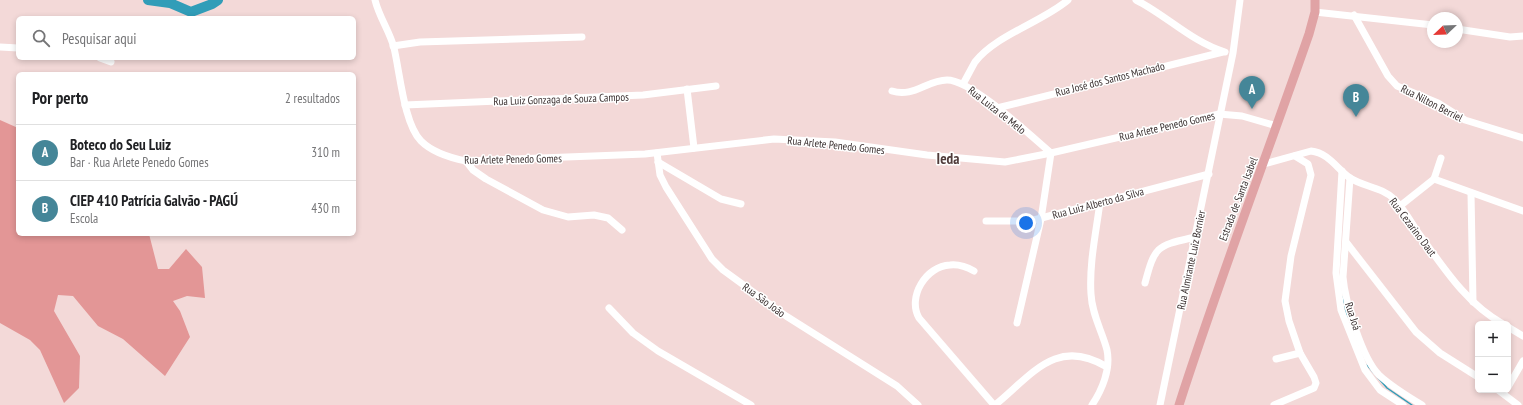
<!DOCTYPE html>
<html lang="pt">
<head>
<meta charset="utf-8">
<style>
	body { margin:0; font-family:"PT Sans Narrow",sans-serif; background:#f2f2f2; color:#202124 }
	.controls { position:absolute; right:12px; bottom:12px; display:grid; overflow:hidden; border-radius:6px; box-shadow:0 2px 6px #0003 }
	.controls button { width:36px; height:36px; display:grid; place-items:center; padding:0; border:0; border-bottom:1px solid #e0e0e0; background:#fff; color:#202124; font:20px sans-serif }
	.compass { position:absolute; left:1427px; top:12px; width:36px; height:36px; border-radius:50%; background:#fff; box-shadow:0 2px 6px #0003; rotate:247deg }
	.you { position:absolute; left:1026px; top:223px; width:14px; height:14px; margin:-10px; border:3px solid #fff; border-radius:50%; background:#1a73e8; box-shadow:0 0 0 6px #1a73e833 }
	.badge { display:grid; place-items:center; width:26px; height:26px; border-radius:50%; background:#458698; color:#fff; font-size:13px; font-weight:700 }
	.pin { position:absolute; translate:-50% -33px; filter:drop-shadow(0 1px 2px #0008) }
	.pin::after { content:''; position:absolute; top:21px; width:14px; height:12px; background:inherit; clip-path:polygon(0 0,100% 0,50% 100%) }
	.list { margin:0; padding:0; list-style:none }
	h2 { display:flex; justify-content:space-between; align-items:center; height:52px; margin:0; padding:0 16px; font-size:17px }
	h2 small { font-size:13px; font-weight:400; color:#757577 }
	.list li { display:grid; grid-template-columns:26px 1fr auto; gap:12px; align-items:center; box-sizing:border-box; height:56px; padding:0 16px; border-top:1px solid #e0e0e0 }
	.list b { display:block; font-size:15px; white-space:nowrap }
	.list p { margin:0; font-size:13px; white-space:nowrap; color:#757577 }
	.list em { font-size:13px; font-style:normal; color:#757577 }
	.icon { flex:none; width:22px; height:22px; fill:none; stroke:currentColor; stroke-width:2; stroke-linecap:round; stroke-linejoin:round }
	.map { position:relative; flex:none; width:1523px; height:405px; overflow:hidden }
	.search { position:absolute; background:#fff; box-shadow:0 2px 6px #0003; left:16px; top:16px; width:340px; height:44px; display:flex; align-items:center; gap:10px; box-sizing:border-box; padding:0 14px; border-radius:6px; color:#757577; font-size:15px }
	.panel { position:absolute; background:#fff; box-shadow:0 2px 6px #0003; left:16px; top:72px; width:340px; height:164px; border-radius:6px }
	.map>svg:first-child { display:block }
	.green { fill:#e39696 }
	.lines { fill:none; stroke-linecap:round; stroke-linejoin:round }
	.stream { stroke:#319db8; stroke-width:1.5 }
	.river { stroke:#319db8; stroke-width:10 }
	.minor { stroke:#fff; stroke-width:7 }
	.major { stroke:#e0a3a5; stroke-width:9 }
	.labels { text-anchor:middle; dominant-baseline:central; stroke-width:3; stroke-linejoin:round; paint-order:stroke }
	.street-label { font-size:11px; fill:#3a3030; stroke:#fff }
	.district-label { font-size:15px; font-weight:bold; fill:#503c3b; stroke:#fff }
</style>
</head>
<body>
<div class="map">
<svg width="1523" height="405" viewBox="0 0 1523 405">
	<rect width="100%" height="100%" fill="#f3d9d8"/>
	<path class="green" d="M0,120L18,128V234H149L158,269H169L186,249L202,267L205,298L187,296L173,301L180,311L190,337L165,376L123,339L98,326L73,296L58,295L54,311L80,356L79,388L64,403L40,350L30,340L0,323Z"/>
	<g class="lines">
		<g class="stream">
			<path d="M1343,297L1347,317"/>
			<path d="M1367,365L1387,388L1412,405"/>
		</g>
		<path class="river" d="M148,0L170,3L191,12L212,4L218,0"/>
		<g class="minor">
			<path d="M375,0C379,17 390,32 394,48C400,73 404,124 421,141C433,153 451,158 466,161L645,154L774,139L835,142L927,155L1005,162L1051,153L1219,114L1242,116L1277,126"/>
			<path d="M1136,0C1166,15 1192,42 1225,52"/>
			<path d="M1315,12L1433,25"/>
			<path d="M1354,15L1388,76L1397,86L1438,103L1465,120L1523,138"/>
			<path d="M1457,29L1510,37L1523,36"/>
			<path d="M393,46L420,42L582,37"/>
			<path d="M0,47L18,48"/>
			<path d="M100,58L111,62"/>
			<path d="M963,84C967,77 971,69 975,62C996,35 1042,22 1068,0"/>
			<path d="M687,89L694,148"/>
			<path d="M892,91C913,98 927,80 947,80C972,80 1031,136 1051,153L1041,219L1017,323"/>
			<path d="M405,105L643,95L716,86"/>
			<path d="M997,108L1223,52"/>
			<path d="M657,153L660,175L666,187L712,259L723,270L786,316L897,386L918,405"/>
			<path d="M466,161L473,170L486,179L543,210L568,217L594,215L608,218L622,230"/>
			<path d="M658,162L721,199L741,204"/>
			<path d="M1264,164L1311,151C1329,153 1337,169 1350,178C1364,187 1382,187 1394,199C1403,208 1410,220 1417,231C1442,265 1465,303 1503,324"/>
			<path d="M1342,171L1336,273L1341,310L1365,370L1380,390L1403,405"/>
			<path d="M1350,178L1343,277C1345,301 1362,358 1379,375C1392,387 1407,396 1422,405"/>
			<path d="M1434,179L1523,211"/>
			<path d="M1471,193L1473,302"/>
			<path d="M1400,206L1434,179L1441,158"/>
			<path d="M986,221H1030L1209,174"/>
			<path d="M1346,242L1416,332L1440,353L1478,377"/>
			<path d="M974,271C967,267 959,264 950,265C926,266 907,297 919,318L994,405"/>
			<path d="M1145,283C1155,245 1157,246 1195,237"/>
			<path d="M609,308L633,333L658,351L751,405"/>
			<path d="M1508,327L1523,336"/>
			<path d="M1276,359L1300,353"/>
			<path d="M1508,387L1523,361"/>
			<path d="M1498,390L1518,405"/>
			<path d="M995,405C1031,376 1056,336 1107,367"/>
			<path d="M1092,405C1102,390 1111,369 1107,350C1102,331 1092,315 1091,294C1089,264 1096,233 1100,202"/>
			<path d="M1160,405L1233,53L1240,0"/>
			<path d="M1274,405L1314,388L1316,383L1314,377L1300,353L1289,321L1285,301L1291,256L1311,175L1308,164L1295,156"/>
		</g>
		<path class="major" d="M1179,405C1219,280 1266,158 1309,34L1315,12V0"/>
	</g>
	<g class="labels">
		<g class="street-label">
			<text transform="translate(1110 79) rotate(-14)">Rua José dos Santos Machado</text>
			<text transform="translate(561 99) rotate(-2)">Rua Luiz Gonzaga de Souza Campos</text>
			<text transform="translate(1432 103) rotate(27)">Rua Nilton Berriel</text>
			<text transform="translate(997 110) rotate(38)">Rua Luiza de Melo</text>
			<text transform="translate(1167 126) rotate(-13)">Rua Arlete Penedo Gomes</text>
			<text transform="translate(836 145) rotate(6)">Rua Arlete Penedo Gomes</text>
			<text transform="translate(513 159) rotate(-1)">Rua Arlete Penedo Gomes</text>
			<text transform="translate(1238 199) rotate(-69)">Estrada de Santa Isabel</text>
			<text transform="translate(1098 203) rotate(-15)">Rua Luiz Alberto da Silva</text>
			<text transform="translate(1413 227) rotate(53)">Rua Cezarino Daut</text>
			<text transform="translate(1191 260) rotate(-78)">Rua Almirante Luiz Bornier</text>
			<text transform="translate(764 300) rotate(36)">Rua São João</text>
			<text transform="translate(1353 316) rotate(72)">Rua Joá</text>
		</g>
		<g class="district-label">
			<text x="948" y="158">Ieda</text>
		</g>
	</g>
</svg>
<div class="controls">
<button>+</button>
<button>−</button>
</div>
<svg class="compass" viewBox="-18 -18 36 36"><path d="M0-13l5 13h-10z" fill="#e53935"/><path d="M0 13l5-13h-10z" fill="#757577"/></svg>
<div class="you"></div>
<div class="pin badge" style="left:1252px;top:109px">A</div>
<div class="pin badge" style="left:1356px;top:117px">B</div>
<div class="search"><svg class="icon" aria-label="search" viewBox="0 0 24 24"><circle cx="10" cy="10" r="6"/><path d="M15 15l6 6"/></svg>Pesquisar aqui</div>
<section class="panel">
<h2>Por perto<small>2 resultados</small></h2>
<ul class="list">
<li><span class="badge">A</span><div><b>Boteco do Seu Luiz</b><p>Bar · Rua Arlete Penedo Gomes</p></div><em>310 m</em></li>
<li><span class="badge">B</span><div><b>CIEP 410 Patrícia Galvão - PAGÚ</b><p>Escola</p></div><em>430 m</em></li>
</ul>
</section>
</div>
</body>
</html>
